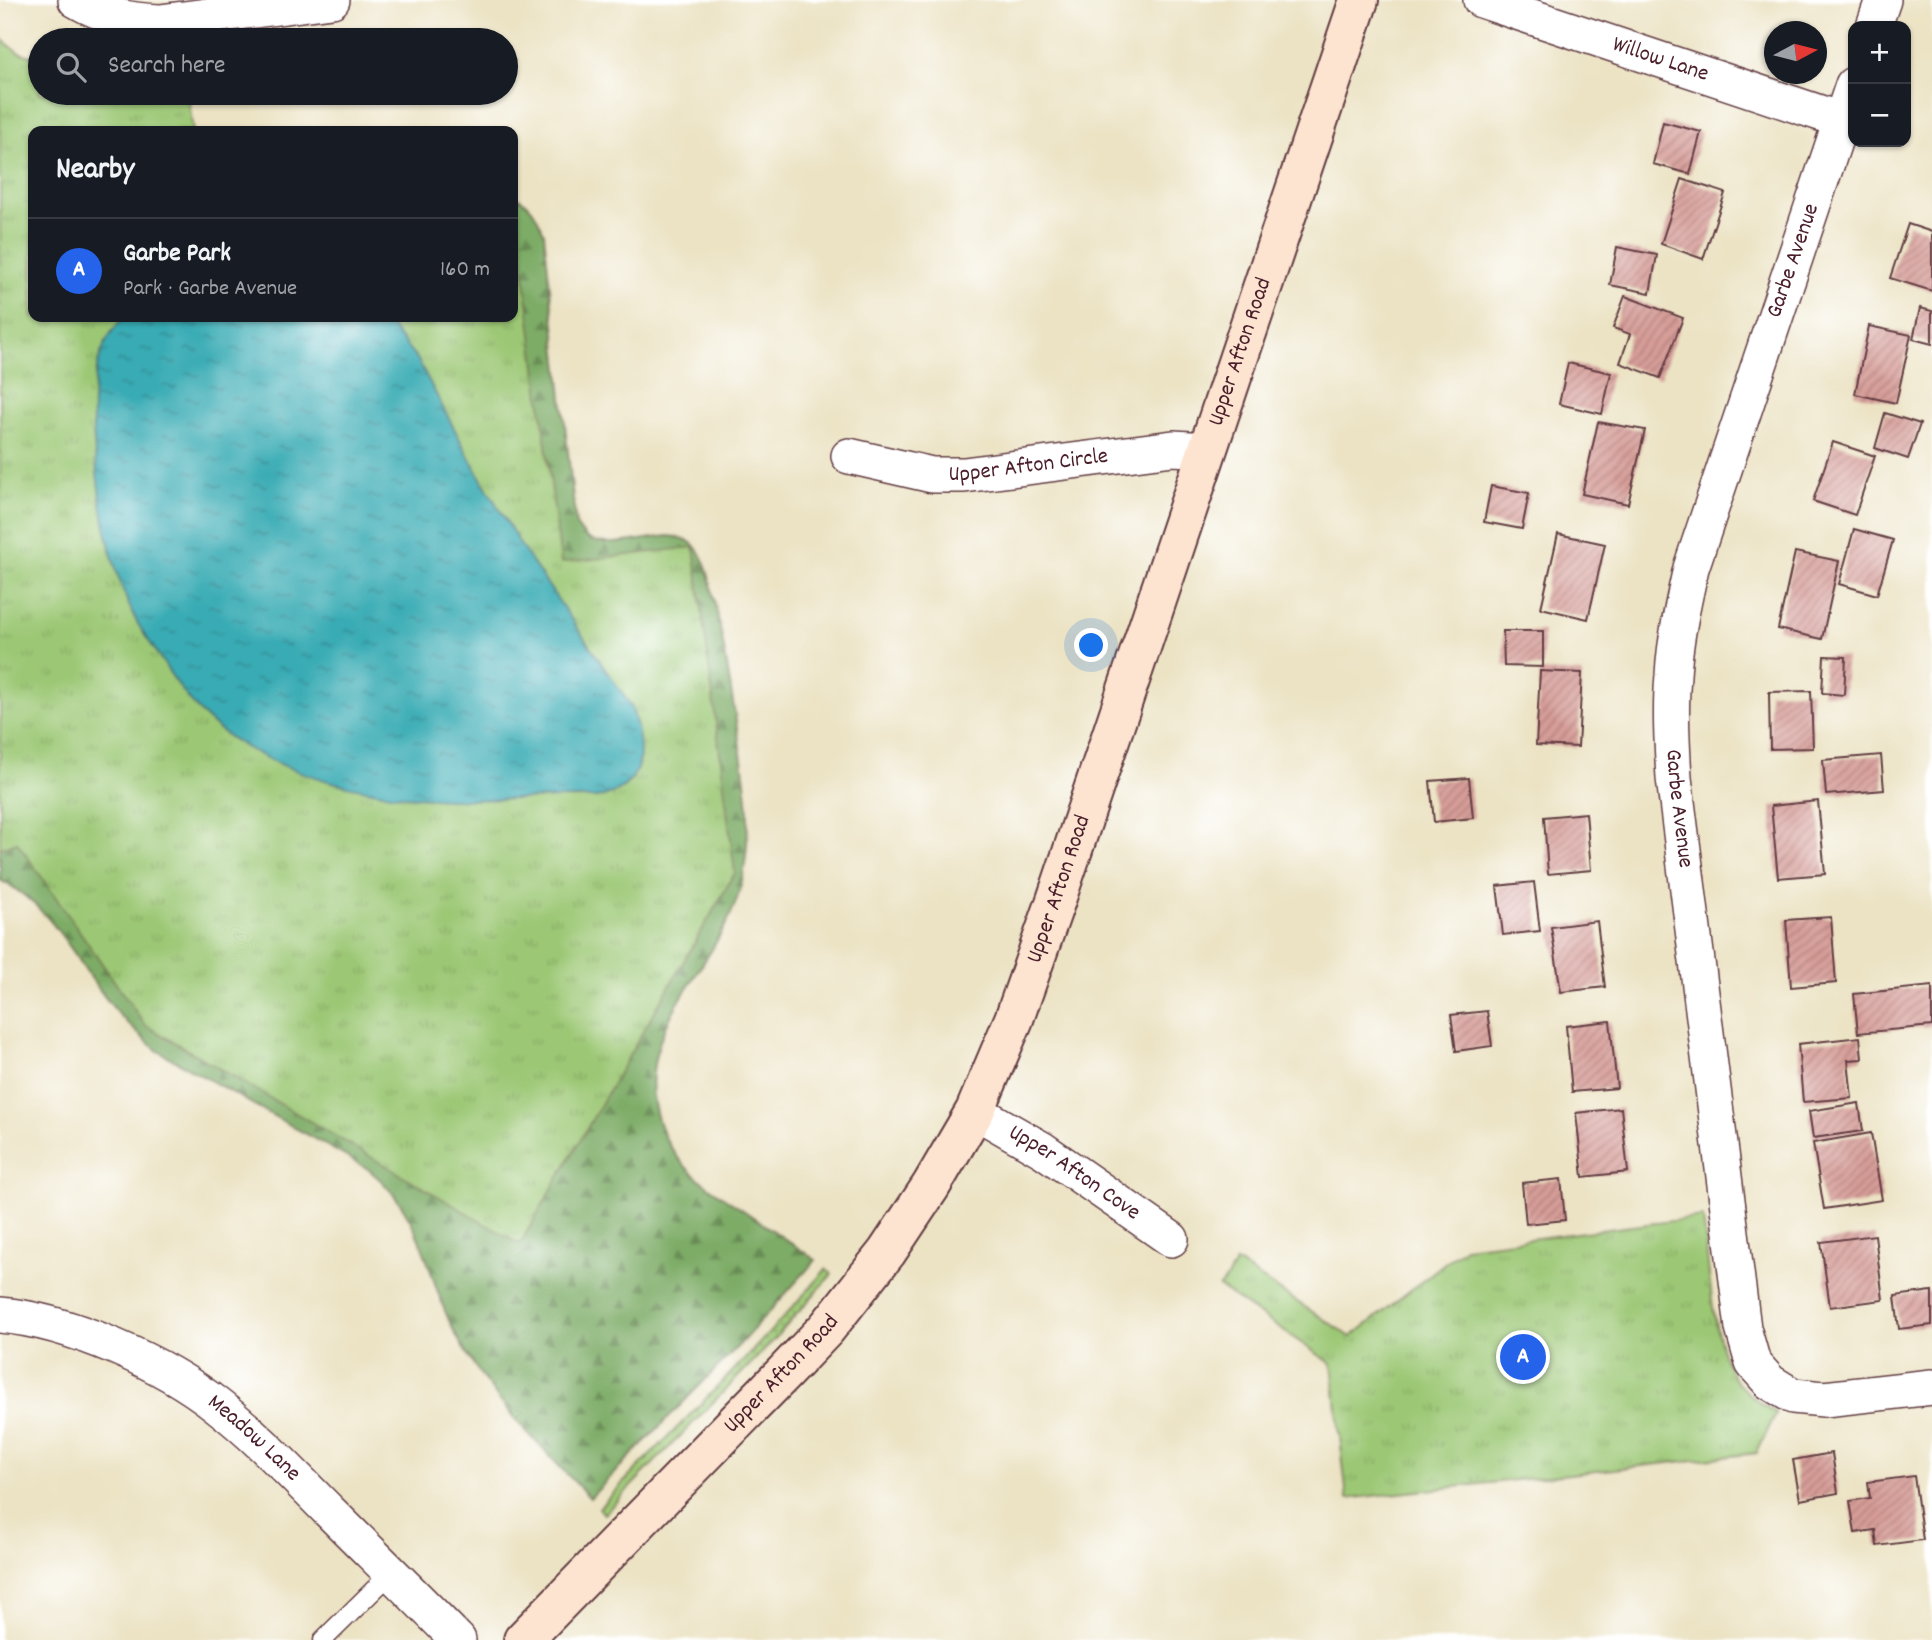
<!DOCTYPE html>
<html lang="en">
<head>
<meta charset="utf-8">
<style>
	body { margin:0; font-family:Dekko,sans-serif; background:#242831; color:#f1f3f6 }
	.controls { position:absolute; right:21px; top:21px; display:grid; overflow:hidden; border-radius:14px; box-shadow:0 2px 5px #0004 }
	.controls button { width:63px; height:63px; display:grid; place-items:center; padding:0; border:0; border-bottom:2px solid #363941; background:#171b24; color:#f1f3f6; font:35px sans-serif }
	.compass { position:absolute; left:1764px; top:21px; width:63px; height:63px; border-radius:50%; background:#171b24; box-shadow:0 2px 5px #0004; rotate:83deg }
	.you { position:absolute; left:1092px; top:646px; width:24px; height:24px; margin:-18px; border:5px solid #fff; border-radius:50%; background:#1a73e8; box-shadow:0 0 0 10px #1a73e833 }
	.badge { display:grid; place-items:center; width:46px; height:46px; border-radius:50%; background:#2563eb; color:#fff; font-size:23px; font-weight:700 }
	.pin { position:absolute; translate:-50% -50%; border:4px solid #fff; box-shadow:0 2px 7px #0006 }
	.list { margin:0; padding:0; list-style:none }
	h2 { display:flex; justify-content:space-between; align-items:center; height:91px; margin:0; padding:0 28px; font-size:30px }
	h2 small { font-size:23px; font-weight:400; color:#9ea1a6 }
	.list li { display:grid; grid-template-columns:46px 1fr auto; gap:21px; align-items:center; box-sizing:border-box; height:105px; padding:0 28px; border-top:2px solid #363941 }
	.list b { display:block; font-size:26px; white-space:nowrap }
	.list p { margin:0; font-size:23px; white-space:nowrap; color:#9ea1a6 }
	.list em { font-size:23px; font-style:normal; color:#9ea1a6 }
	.icon { flex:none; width:38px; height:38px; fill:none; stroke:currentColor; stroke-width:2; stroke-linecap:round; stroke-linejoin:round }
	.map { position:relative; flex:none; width:1932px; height:1640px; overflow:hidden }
	.search { position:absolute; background:#171b24; box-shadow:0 2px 5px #0004; left:28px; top:28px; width:490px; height:77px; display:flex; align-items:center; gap:18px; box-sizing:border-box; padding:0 24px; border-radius:38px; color:#9ea1a6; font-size:26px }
	.panel { position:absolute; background:#171b24; box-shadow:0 2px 5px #0004; left:28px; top:126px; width:490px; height:196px; border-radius:14px }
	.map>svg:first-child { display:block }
	.grass { fill:url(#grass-dots); stroke:#737450; stroke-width:2 }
	.forest { fill:url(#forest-firs); stroke:#646648; stroke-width:2 }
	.park { fill:url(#park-tufts); stroke:#737450; stroke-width:2 }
	.water { fill:url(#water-ripples); stroke:#426570; stroke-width:2 }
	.building { fill:url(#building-hatch) }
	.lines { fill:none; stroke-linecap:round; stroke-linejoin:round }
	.lane-casing { stroke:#623c42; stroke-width:21 }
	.street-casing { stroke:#623c42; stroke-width:38 }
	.secondary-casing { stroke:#623c42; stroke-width:42 }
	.lane { stroke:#fff; stroke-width:18 }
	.street { stroke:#fff; stroke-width:35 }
	.secondary { stroke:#fde4d1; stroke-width:38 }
	.labels { text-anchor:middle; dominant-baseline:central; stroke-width:5; stroke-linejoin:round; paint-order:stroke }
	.street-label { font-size:23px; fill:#4a1f2b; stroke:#fff }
</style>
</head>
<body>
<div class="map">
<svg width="1932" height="1640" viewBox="0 0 1932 1640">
	<defs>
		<pattern id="grass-dots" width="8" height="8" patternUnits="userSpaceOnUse" patternTransform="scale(1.75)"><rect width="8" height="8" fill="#9cc875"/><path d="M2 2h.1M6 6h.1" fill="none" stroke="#88ab65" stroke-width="1.8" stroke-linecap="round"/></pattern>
		<pattern id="forest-firs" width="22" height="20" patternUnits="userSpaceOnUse" patternTransform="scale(1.75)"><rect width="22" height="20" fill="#7dac66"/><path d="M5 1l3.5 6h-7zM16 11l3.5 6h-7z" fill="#688b54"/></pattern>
		<pattern id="park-tufts" width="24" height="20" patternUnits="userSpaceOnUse" patternTransform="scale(1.75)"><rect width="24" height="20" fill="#9cc875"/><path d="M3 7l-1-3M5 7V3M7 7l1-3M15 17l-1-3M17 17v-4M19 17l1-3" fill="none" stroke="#88ab65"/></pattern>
		<pattern id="water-ripples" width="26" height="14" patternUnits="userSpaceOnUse" patternTransform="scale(1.75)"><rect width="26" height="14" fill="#39abb4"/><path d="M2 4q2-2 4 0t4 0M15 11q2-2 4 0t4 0" fill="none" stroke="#328b93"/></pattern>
		<pattern id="building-hatch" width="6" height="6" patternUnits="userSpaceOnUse" patternTransform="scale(1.75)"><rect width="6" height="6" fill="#d79d98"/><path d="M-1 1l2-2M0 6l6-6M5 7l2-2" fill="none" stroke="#b07f7c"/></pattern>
	</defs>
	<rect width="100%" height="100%" fill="#fff"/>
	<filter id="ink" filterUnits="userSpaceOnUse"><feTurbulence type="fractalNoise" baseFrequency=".0143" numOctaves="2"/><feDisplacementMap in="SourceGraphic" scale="14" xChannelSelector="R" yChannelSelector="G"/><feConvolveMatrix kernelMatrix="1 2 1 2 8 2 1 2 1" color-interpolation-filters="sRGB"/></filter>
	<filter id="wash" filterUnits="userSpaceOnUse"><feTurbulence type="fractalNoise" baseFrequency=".00686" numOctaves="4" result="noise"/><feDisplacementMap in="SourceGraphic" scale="28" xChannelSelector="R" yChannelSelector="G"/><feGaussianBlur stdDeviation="1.57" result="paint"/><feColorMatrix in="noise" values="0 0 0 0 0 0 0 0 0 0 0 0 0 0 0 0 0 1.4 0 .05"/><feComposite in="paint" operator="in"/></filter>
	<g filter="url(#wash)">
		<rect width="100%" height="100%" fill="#ece3c4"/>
		<path class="grass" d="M826,1269L832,1274L773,1341L604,1514L599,1508C674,1429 755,1353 826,1269Z"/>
		<path class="forest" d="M513,196C531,201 537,216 544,233L576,525C579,529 582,534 587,538C604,550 648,537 669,536C681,538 690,539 697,549C708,563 711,586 715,604C725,647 731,690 738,734C742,760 747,787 748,813C748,836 747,858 742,881C724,966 626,1026 659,1123C674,1167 709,1188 746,1212C769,1228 792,1244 816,1260L740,1344L590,1498C544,1450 496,1404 462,1346C425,1284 430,1218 368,1169L158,1051C140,1036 122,1020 108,1001C75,959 50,904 0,880V613L567,614L513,317Z"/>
		<g class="park">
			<path d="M0,38L18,52L40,59V93H188L193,131H33V317H513V217H517L561,563L694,547L735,873L520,1244L145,1025L17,842L0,848Z"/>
			<path d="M1703,1217C1708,1258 1712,1346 1734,1378C1745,1393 1760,1403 1776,1413L1757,1453L1347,1499L1332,1364L1219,1287L1227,1278L1236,1262L1351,1337L1465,1247Z"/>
		</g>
		<path class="water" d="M125,317H383L418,360L476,470L523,549L631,706C645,748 649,788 595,798C532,797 468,803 405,796C340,789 254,764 206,718C188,701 174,680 161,659C152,645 140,630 133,614C112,569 102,521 97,472C91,424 85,350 125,317Z"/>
		<g id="blocks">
			<g class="building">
				<path d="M1663,122L1701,132L1690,174L1653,164Z"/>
				<path d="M1682,179L1725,193L1703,259L1661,244Z"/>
				<path d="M1908,224L1932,232V291L1890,278Z"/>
				<path d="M1617,247L1657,255L1650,293L1610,285Z"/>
				<path d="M1625,296L1683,318L1660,378L1620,363L1630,334L1613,328Z"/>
				<path d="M1920,308L1932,311V344L1913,339Z"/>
				<path d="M1869,326L1911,335L1896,403L1855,394Z"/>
				<path d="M1568,363L1611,373L1602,414L1559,404Z"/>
				<path d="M1885,413L1920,424L1908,459L1875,448Z"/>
				<path d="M1598,422L1645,430L1628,504L1582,494Z"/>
				<path d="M1833,442L1875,456L1855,515L1813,501Z"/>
				<path d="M1491,486L1529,493L1522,529L1484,522Z"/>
				<path d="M1854,529L1893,540L1877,595L1839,584Z"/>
				<path d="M1558,534L1605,544L1588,619L1541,608Z"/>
				<path d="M1795,552L1839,561L1822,639L1778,629Z"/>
				<path d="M1503,631H1543V667L1504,666Z"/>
				<path d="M1824,656L1846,657L1844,695L1822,693Z"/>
				<path d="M1540,671L1582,673L1578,747L1536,745Z"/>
				<path d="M1811,691L1813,748L1770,749L1769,692Z"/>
				<path d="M1881,755L1884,790L1826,795L1823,760Z"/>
				<path d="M1469,778L1473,818L1434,822L1430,781Z"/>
				<path d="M1818,801L1825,874L1778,878L1771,806Z"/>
				<path d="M1586,813L1591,870L1548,874L1544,817Z"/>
				<path d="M1534,882L1540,931L1503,935L1497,886Z"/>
				<path d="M1831,917L1836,983L1791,987L1786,920Z"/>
				<path d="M1597,921L1605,987L1561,992L1551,927Z"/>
				<path d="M1932,986V1026L1858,1033L1854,994Z"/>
				<path d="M1487,1011L1492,1046L1456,1051L1451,1015Z"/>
				<path d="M1610,1021L1617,1088L1572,1092L1566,1026Z"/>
				<path d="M1860,1037L1862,1059L1848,1060L1852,1098L1803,1102L1798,1044Z"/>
				<path d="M1859,1103L1863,1131L1813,1138L1809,1111Z"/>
				<path d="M1621,1108L1628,1172L1583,1177L1576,1113Z"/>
				<path d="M1871,1133L1882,1200L1824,1209L1813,1143Z"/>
				<path d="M1561,1179L1565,1220L1526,1224L1522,1183Z"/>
				<path d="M1875,1235L1883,1300L1830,1307L1821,1242Z"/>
				<path d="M1932,1291V1325L1899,1329L1895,1296Z"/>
				<path d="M1832,1453L1838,1493L1800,1500L1793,1460Z"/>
				<path d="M1914,1476L1923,1540L1877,1546L1875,1530L1855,1533L1850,1501L1870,1498L1868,1482Z"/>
			</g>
		</g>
	</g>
	<g filter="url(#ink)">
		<use href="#blocks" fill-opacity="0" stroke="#623c42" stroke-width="2"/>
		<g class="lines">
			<defs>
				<path id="lane" d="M323,1640L391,1573"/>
				<g id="street">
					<path d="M76,0C103,16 130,21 160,22L332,0"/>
					<path id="s1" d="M1481,0L1841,120"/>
					<path d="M1874,26L1883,0"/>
					<path id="s2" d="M1853,85L1691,568C1683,604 1675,639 1673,675C1670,710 1672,744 1674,778L1743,1328L1753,1363L1770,1382L1793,1396L1824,1399L1932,1387"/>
					<path id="s3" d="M849,456L932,475H964L1173,448L1208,450"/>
					<path id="s4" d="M975,1111L1043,1150L1171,1239"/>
					<path id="s5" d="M0,1315C70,1321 164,1363 218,1406C259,1438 294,1476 330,1512C373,1555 416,1597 458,1640"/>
				</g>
				<g id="secondary">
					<path id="s6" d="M523,1640L783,1374L826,1329L887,1252L931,1186L975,1111L1014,1019L1054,906L1359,0"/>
				</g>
			</defs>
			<use href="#lane" class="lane-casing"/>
			<use href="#street" class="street-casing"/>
			<use href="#secondary" class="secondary-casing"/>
			<use href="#lane" class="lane"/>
			<use href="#street" class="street"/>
			<use href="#secondary" class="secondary"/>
		</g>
	</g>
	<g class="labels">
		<g class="street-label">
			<text stroke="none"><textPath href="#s1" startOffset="189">Willow Lane</textPath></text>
			<text transform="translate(1794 261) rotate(-71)">Garbe Avenue</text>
			<text stroke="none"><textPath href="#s6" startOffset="1503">Upper Afton Road</textPath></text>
			<text stroke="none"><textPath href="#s3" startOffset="182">Upper Afton Circle</textPath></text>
			<text stroke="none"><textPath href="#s2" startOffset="752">Garbe Avenue</textPath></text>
			<text stroke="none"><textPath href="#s6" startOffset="936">Upper Afton Road</textPath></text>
			<text stroke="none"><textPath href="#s4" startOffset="117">Upper Afton Cove</textPath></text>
			<text stroke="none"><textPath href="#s6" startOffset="371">Upper Afton Road</textPath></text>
			<text stroke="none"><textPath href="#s5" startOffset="287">Meadow Lane</textPath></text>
		</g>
	</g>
</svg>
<div class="controls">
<button>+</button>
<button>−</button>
</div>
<svg class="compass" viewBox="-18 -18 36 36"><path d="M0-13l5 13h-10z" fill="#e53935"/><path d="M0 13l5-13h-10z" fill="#9ea1a6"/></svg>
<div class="you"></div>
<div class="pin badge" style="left:1523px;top:1357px">A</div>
<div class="search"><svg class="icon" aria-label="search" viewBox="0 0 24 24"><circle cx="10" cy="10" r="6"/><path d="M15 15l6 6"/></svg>Search here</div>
<section class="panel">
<h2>Nearby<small></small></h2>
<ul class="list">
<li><span class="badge">A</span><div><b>Garbe Park</b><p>Park · Garbe Avenue</p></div><em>160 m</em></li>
</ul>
</section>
</div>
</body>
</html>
